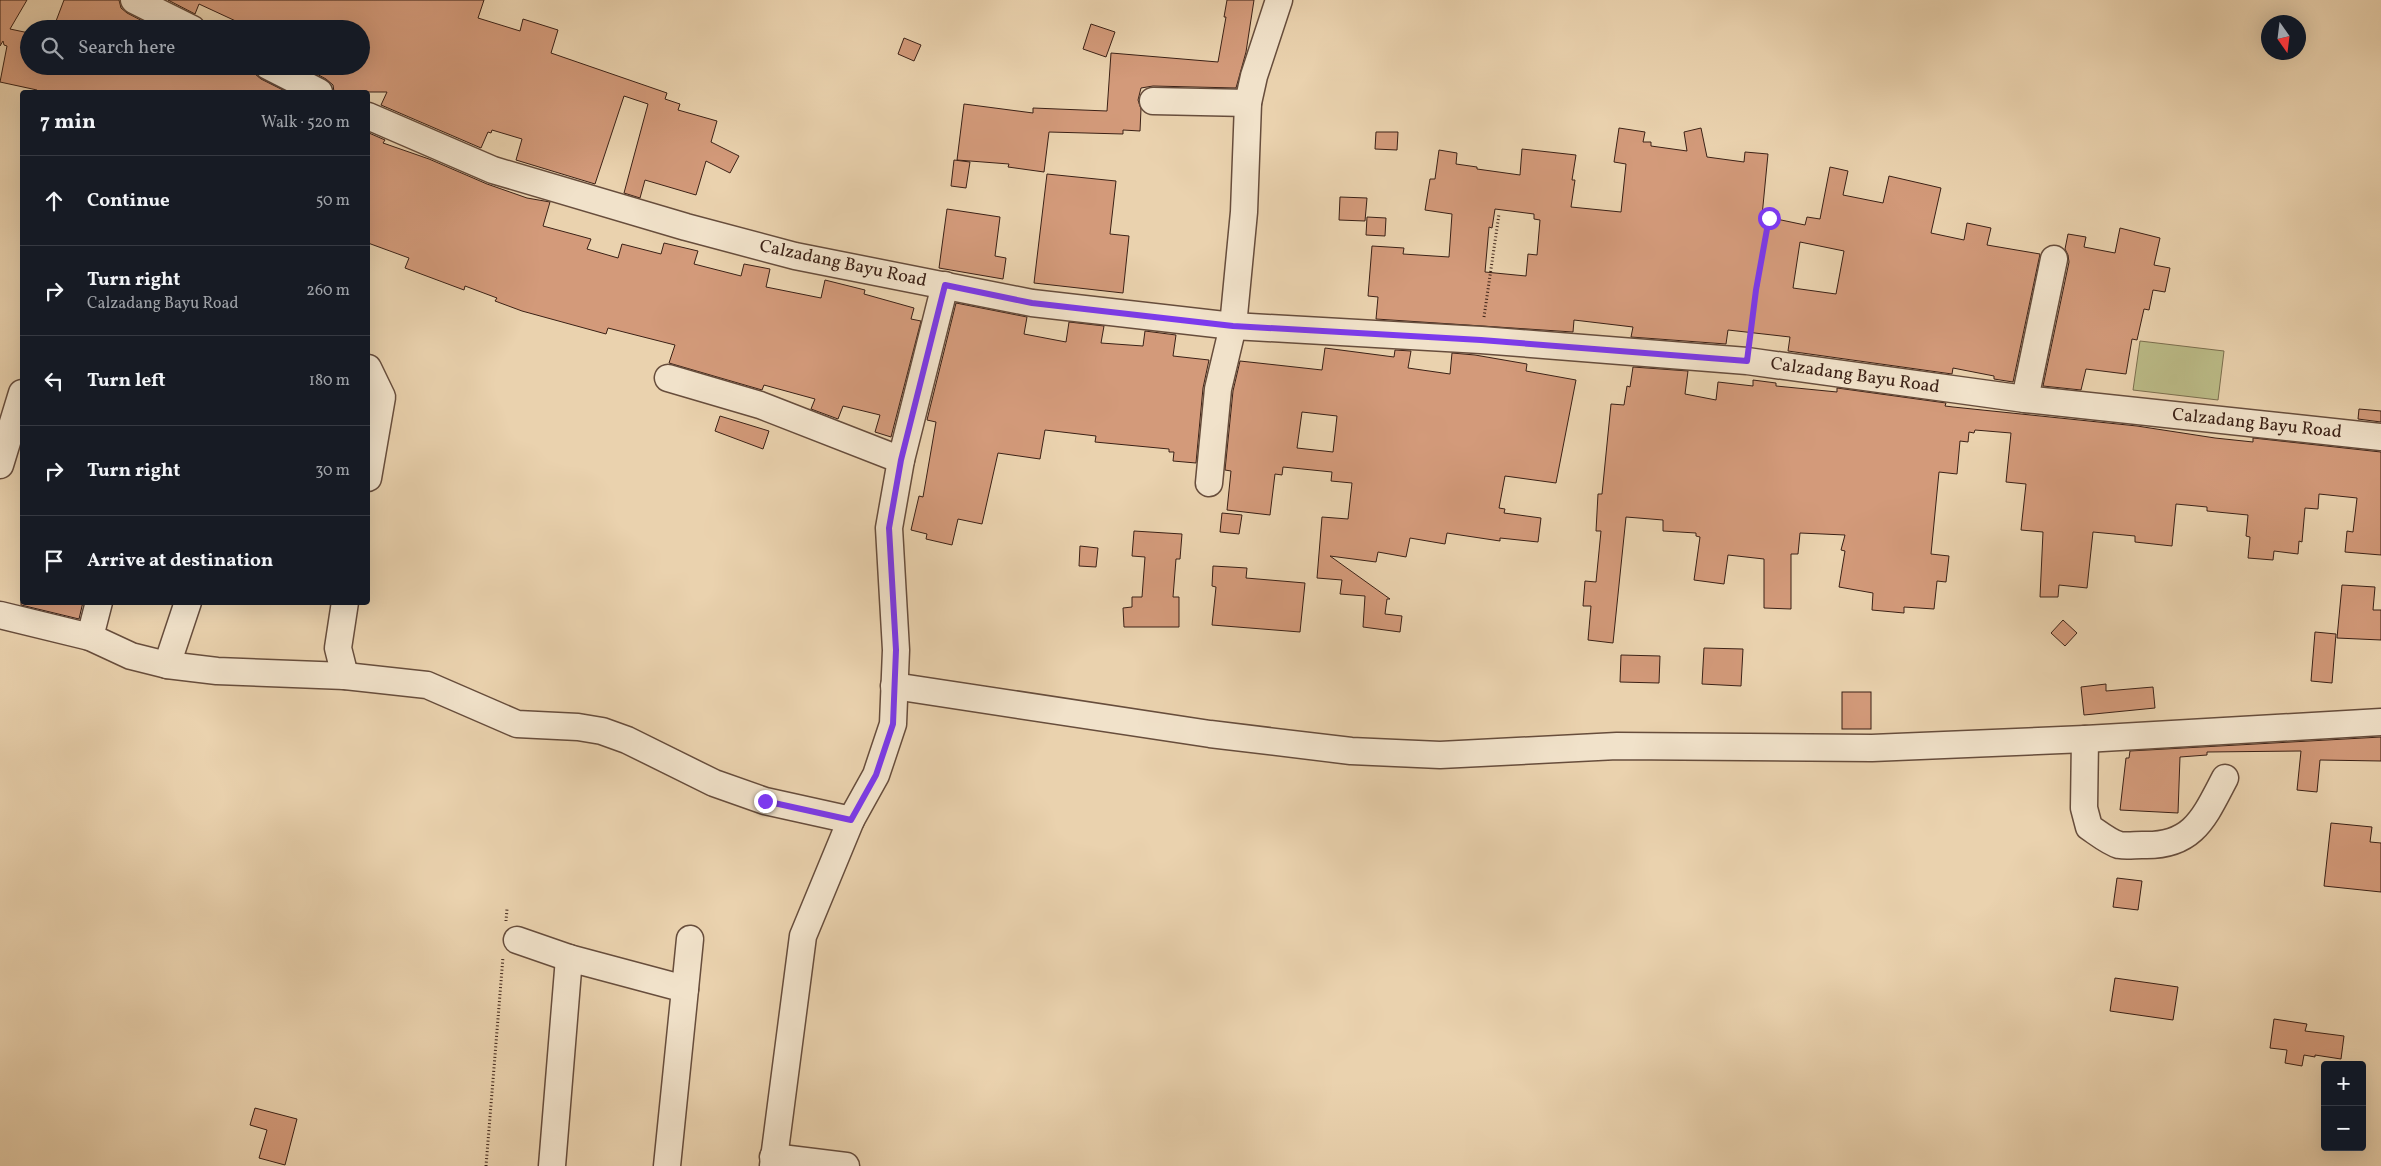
<!DOCTYPE html>
<html lang="en">
<head>
<meta charset="utf-8">
<style>
	body { margin:0; font-family:Vollkorn,serif; background:#20242c; color:#f1f3f6 }
	.controls { position:absolute; right:15px; bottom:15px; display:grid; overflow:hidden; border-radius:5px; box-shadow:0 5px 20px #0002 }
	.controls button { width:45px; height:45px; display:grid; place-items:center; padding:0; border:0; border-bottom:1px solid #363941; background:#171b24; color:#f1f3f6; font:25px sans-serif }
	.compass { position:absolute; left:2261px; top:15px; width:45px; height:45px; border-radius:50%; background:#171b24; box-shadow:0 5px 20px #0002; rotate:166deg }
	.stop { position:absolute; width:15px; height:15px; margin:-11px; border:4px solid #7c3aed; border-radius:50%; background:#fff }
	.stop.end { background:#7c3aed; border-color:#fff; box-shadow:0 1px 5px #0008 }
	.list { margin:0; padding:0; list-style:none }
	h2 { display:flex; justify-content:space-between; align-items:center; height:65px; margin:0; padding:0 20px; font-size:21px }
	h2 small { font-size:16px; font-weight:400; color:#9ea1a6 }
	.list li { display:grid; grid-template-columns:32px 1fr auto; gap:15px; align-items:center; box-sizing:border-box; height:90px; padding:0 20px; border-top:1px solid #363941 }
	.list b { display:block; font-size:19px; white-space:nowrap }
	.list p { margin:0; font-size:16px; white-space:nowrap; color:#9ea1a6 }
	.list em { font-size:16px; font-style:normal; color:#9ea1a6 }
	.icon { flex:none; width:28px; height:28px; fill:none; stroke:currentColor; stroke-width:2; stroke-linecap:round; stroke-linejoin:round }
	.map { position:relative; flex:none; width:2381px; height:1166px; overflow:hidden }
	.search { position:absolute; background:#171b24; box-shadow:0 5px 20px #0002; left:20px; top:20px; width:350px; height:55px; display:flex; align-items:center; gap:12px; box-sizing:border-box; padding:0 18px; border-radius:28px; color:#9ea1a6; font-size:19px }
	.panel { position:absolute; background:#171b24; box-shadow:0 5px 20px #0002; left:20px; top:90px; width:350px; height:515px; border-radius:5px }
	.map>svg:first-child { display:block }
	.garden { fill:#bbbb87; stroke:#7b6e4e }
	.building { fill:#d39a7a; stroke:#3b2116; fill-rule:evenodd }
	.lines { fill:none; stroke-linecap:round; stroke-linejoin:round }
	.minor-casing { stroke:#674d3c; stroke-width:29 }
	.path { stroke:#3b2116; stroke-width:3; stroke-dasharray:1 2.5; stroke-linecap:butt }
	.minor { stroke:#f1e2ca; stroke-width:26 }
	.route { stroke:#7c3aed; stroke-width:6 }
	.labels { text-anchor:middle; dominant-baseline:central; stroke-width:4; stroke-linejoin:round; paint-order:stroke }
	.street-label { font-size:18px; fill:#3b2116; stroke:#f1e2ca }
</style>
</head>
<body>
<div class="map">
<svg width="2381" height="1166" viewBox="0 0 2381 1166">
	<rect width="100%" height="100%" fill="#ead2ae"/>
	<filter id="stains"><feTurbulence type="fractalNoise" baseFrequency=".004" numOctaves="4"/><feColorMatrix values="0 0 0 0 .2 0 0 0 0 .09 0 0 0 0 .02 0 0 0 .5 -.17"/></filter>
	<radialGradient id="worn" r=".72"><stop offset=".6" stop-color="#630" stop-opacity="0"/><stop offset="1" stop-color="#630" stop-opacity=".3"/></radialGradient>
	<path class="garden" d="M2140,341L2224,351L2218,400L2133,390Z"/>
	<g class="building">
		<path d="M0,0H27L10,29L29,33V66H253L255,74L261,79L283,90L282,92H37V90L0,82L7,46L4,45L3,41L0,46Z"/>
		<path d="M64,0H119L121,8L127,13L158,29H53Z"/>
		<path d="M168,0H484L478,18L520,31L523,19L558,30L551,53L667,93L665,99L680,104L678,110L717,121L711,142L739,156L730,173L706,161L696,195L645,180L640,198L624,193L648,104L624,96L595,184L516,160L522,139L492,130L491,133L488,132L481,148L381,105L387,92H334L333,85L326,79L302,66H361V29H237L240,23L199,4L195,14Z"/>
		<path d="M1227,0H1254L1246,52L1236,88L1153,86L1141,88L1138,100L1141,109L1140,131L1123,130V134L1049,132L1044,172L1008,167L1009,164L957,160L964,104L1033,113V108L1107,111L1111,53L1218,62L1226,17H1224Z"/>
		<path d="M1091,24L1115,32L1106,57L1083,49Z"/>
		<path d="M904,38L921,45L914,61L898,54Z"/>
		<path d="M1619,128L1645,132L1643,142H1651V146L1687,151L1684,132L1701,128L1707,157L1744,162L1745,152L1768,154L1762,216L1805,225L1807,217L1820,219L1830,167L1848,171L1843,195L1883,203L1889,176L1941,188L1931,233L1964,240L1967,223L1991,228L1987,245L2040,254L2013,382L1994,379V376L1953,368L1952,374L1788,351L1790,337L1728,330L1726,344L1631,337L1633,327L1574,320L1573,332L1376,319L1378,297L1368,296L1372,246L1404,248L1403,254L1449,257L1452,214L1425,210L1430,179H1435L1439,150L1457,153L1456,164L1477,167V169L1520,175L1522,149L1576,155L1572,180H1575L1571,207L1621,212L1626,164L1614,162ZM1495,209L1534,214V219L1540,220L1537,255L1528,254L1526,276L1485,272L1489,227L1492,228ZM1800,242L1844,251L1836,294L1793,288Z"/>
		<path d="M1376,132H1398L1397,150L1375,149Z"/>
		<path d="M369,133L385,140L383,143L429,159L487,184L527,198L550,202L543,226L591,239L587,249L618,258L622,244L661,254L664,243L698,251L694,264L741,276L744,264L770,269L766,287L821,298L825,280L865,290L864,294L914,308L911,319L921,321L891,437L875,432L880,415L843,406L838,419L811,409L815,399L764,385L762,390L669,363L675,345L608,328L606,334L522,311L495,301L497,298L465,286L464,290L405,268L409,258L368,243Z"/>
		<path d="M954,160L970,162L966,188L951,186Z"/>
		<path d="M1047,174L1116,181L1110,234L1129,236L1123,293L1034,283Z"/>
		<path d="M1340,197L1367,198L1365,221L1339,220Z"/>
		<path d="M947,209L1000,217L995,256L1006,258L1003,279L939,268Z"/>
		<path d="M1367,217L1386,218L1385,236L1366,235Z"/>
		<path d="M2120,228L2160,238L2154,265L2170,268L2165,292L2153,290L2149,310L2144,309L2137,340L2132,339L2126,374L2086,369L2081,390L2043,386L2069,262L2068,255L2065,249L2068,234L2086,237L2084,247L2115,253Z"/>
		<path d="M956,303L1027,317L1024,334L1066,342L1069,322L1104,326L1101,343L1143,346L1145,331L1176,335L1173,356L1209,360L1203,388L1196,463L1173,461L1174,452H1169V449L1095,442L1096,436L1045,430L1040,459L998,453L982,524L958,519L952,545L926,539L927,534L911,530L919,496L923,497L936,422L927,420Z"/>
		<path d="M1325,348L1394,357L1395,350L1411,351L1408,368L1450,374L1452,353L1475,355L1527,364L1526,371L1576,380L1556,483L1505,476L1499,508L1505,509L1504,513L1541,518L1538,542L1500,538V541L1447,533L1445,544L1410,538L1406,557L1378,552L1376,562L1330,556L1390,599H1387L1385,614L1402,616L1400,632L1363,627L1365,596L1340,594L1342,580L1317,578L1322,517L1348,519L1352,483L1331,481L1332,472L1283,467L1282,475L1275,474L1270,515L1227,510L1231,471L1225,470L1233,391L1240,361L1322,370ZM1302,412L1337,416L1333,452L1297,448Z"/>
		<path d="M1633,367L1688,371L1685,394L1716,400L1718,382L1753,386V380L1776,383V386L1837,392V388L1946,403L1945,406L1953,407L2137,426L2215,438L2253,442V438L2381,452V555L2345,552L2347,531L2353,532L2357,498L2319,494L2318,509L2305,508L2302,542L2299,541L2298,554L2274,551L2273,560L2248,558L2250,537L2246,536L2248,515L2207,511V507L2176,504L2172,546L2135,542V536L2093,532L2087,588L2059,585L2058,597H2040L2043,532L2021,530L2026,484L2006,482L2011,433L1975,430L1974,433L1969,432L1968,442L1960,441L1957,474L1939,472L1931,554L1949,556L1946,582L1937,581L1934,609L1904,607V613L1872,610L1873,593L1839,587L1845,551L1841,550L1845,535L1800,533L1798,554H1791V609L1764,608V559L1728,555L1724,584L1694,580L1700,537L1696,536V533L1663,531V520L1626,517L1613,643L1588,640L1591,606H1583L1585,581L1596,582L1601,531H1596L1598,494H1602L1611,404L1624,405L1627,386L1630,387Z"/>
		<path d="M2359,409L2381,411V422L2358,419Z"/>
		<path d="M720,416L769,431L763,449L715,431Z"/>
		<path d="M1222,513L1242,515L1239,534L1220,532Z"/>
		<path d="M1134,531L1182,534L1180,559H1176L1173,597H1179V627H1124L1123,608L1132,607V597H1142L1145,557L1132,556Z"/>
		<path d="M1080,546L1098,548L1096,567L1079,566Z"/>
		<path d="M1213,566L1247,568L1246,578L1305,583L1300,632L1212,625L1216,587L1212,586Z"/>
		<path d="M2342,585L2375,587L2373,610H2381V640L2337,638Z"/>
		<path d="M21,602H83L79,619L21,605Z"/>
		<path d="M2063,620L2077,633L2065,646L2051,633Z"/>
		<path d="M2315,632L2336,634L2332,683L2311,681Z"/>
		<path d="M1704,648L1743,649L1741,686L1702,684Z"/>
		<path d="M1621,655L1660,656L1659,683L1620,682Z"/>
		<path d="M2106,684V691L2153,687L2155,708L2084,715L2081,687Z"/>
		<rect x="1842" y="692" width="29" height="37"/>
		<path d="M2381,737V761L2320,760L2317,792L2297,790L2301,751L2207,752V755L2180,757L2178,813L2120,810L2126,758H2129L2130,751Z"/>
		<path d="M2331,823L2372,827L2370,842L2381,843V892L2324,886Z"/>
		<path d="M2117,878L2142,881L2138,910L2113,907Z"/>
		<path d="M2115,978L2178,987L2173,1020L2110,1011Z"/>
		<path d="M2274,1019L2307,1024L2305,1031L2344,1036L2341,1059L2315,1055V1057L2304,1055L2302,1066L2285,1063L2287,1050L2270,1048Z"/>
		<path d="M255,1108L297,1119L285,1165L259,1158L267,1130L250,1125Z"/>
	</g>
	<g class="lines">
		<defs>
			<g id="minor">
				<path d="M134,0L192,29"/>
				<path d="M268,66L319,92"/>
				<path d="M1153,101L1248,103"/>
				<path d="M368,116L493,170L686,227L795,256L1032,303L1233,326L1481,340L1747,361L2025,399L2381,437"/>
				<path d="M368,368L382,397L368,478"/>
				<path d="M668,378L760,405L901,460"/>
				<path d="M2025,399L2054,259"/>
				<path d="M0,465L22,393"/>
				<path d="M1209,483L1218,389L1233,326L1244,212L1248,103L1254,76L1279,0"/>
				<path d="M345,602L338,648L345,676"/>
				<path d="M0,615L90,637L131,656L167,665L217,671L345,676L427,685L517,724L578,727L602,731L627,740L714,783L765,801L851,820"/>
				<path d="M90,637L99,602"/>
				<path d="M167,665L188,602"/>
				<path d="M894,686L1210,734L1351,751L1440,755L1617,746L1872,748L2085,739L2381,722"/>
				<path d="M2085,739L2084,808L2089,827C2098,833 2109,842 2119,845C2126,846 2135,845 2142,845C2193,847 2204,818 2225,778"/>
				<path d="M517,940L569,958"/>
				<path d="M685,989L690,939"/>
				<path d="M773,1157L846,1166"/>
				<path d="M552,1166L569,958L685,989L667,1166"/>
				<path d="M773,1166L803,936L851,820L876,775L893,724L896,650L889,528L901,460L945,285"/>
			</g>
		</defs>
		<use href="#minor" class="minor-casing"/>
		<g class="path">
			<path d="M1484,317L1499,214"/>
			<path d="M1749,338L1769,218"/>
			<path d="M506,921L507,909"/>
			<path d="M486,1166L503,957"/>
		</g>
		<use href="#minor" class="minor"/>
	</g>
	<g class="lines">
		<path class="route" d="M765,801L851,820L876,775L893,724L896,650L889,528L901,460L945,285L1032,303L1233,326L1481,340L1747,361L1756,290L1769,218"/>
	</g>
	<g class="labels">
		<g class="street-label">
			<text transform="translate(843 264) rotate(12)">Calzadang Bayu Road</text>
			<text transform="translate(1855 376) rotate(8)">Calzadang Bayu Road</text>
			<text transform="translate(2257 424) rotate(6)">Calzadang Bayu Road</text>
		</g>
	</g>
	<rect width="100%" height="100%" filter="url(#stains)"/>
	<rect width="100%" height="100%" fill="url(#worn)"/>
</svg>
<div class="controls">
<button>+</button>
<button>−</button>
</div>
<svg class="compass" viewBox="-18 -18 36 36"><path d="M0-13l5 13h-10z" fill="#e53935"/><path d="M0 13l5-13h-10z" fill="#9ea1a6"/></svg>
<div class="stop" style="left:1769px;top:218px"></div>
<div class="stop end" style="left:765px;top:801px"></div>
<div class="search"><svg class="icon" aria-label="search" viewBox="0 0 24 24"><circle cx="10" cy="10" r="6"/><path d="M15 15l6 6"/></svg>Search here</div>
<section class="panel">
<h2>7 min<small>Walk · 520 m</small></h2>
<ul class="list">
<li><svg class="icon" aria-label="ahead" viewBox="0 0 24 24"><path d="M12 20V5M6 11l6-6 6 6"/></svg><div><b>Continue</b></div><em>50 m</em></li>
<li><svg class="icon" aria-label="right" viewBox="0 0 24 24"><path d="M7 20v-9h11M14 6l5 5-5 5"/></svg><div><b>Turn right</b><p>Calzadang Bayu Road</p></div><em>260 m</em></li>
<li><svg class="icon" aria-label="left" viewBox="0 0 24 24"><path d="M17 20v-9H6M10 6l-5 5 5 5"/></svg><div><b>Turn left</b></div><em>180 m</em></li>
<li><svg class="icon" aria-label="right" viewBox="0 0 24 24"><path d="M7 20v-9h11M14 6l5 5-5 5"/></svg><div><b>Turn right</b></div><em>30 m</em></li>
<li><svg class="icon" aria-label="arrive" viewBox="0 0 24 24"><path d="M6 21V4h12l-3 4 3 4H6"/></svg><div><b>Arrive at destination</b></div></li>
</ul>
</section>
</div>
</body>
</html>
